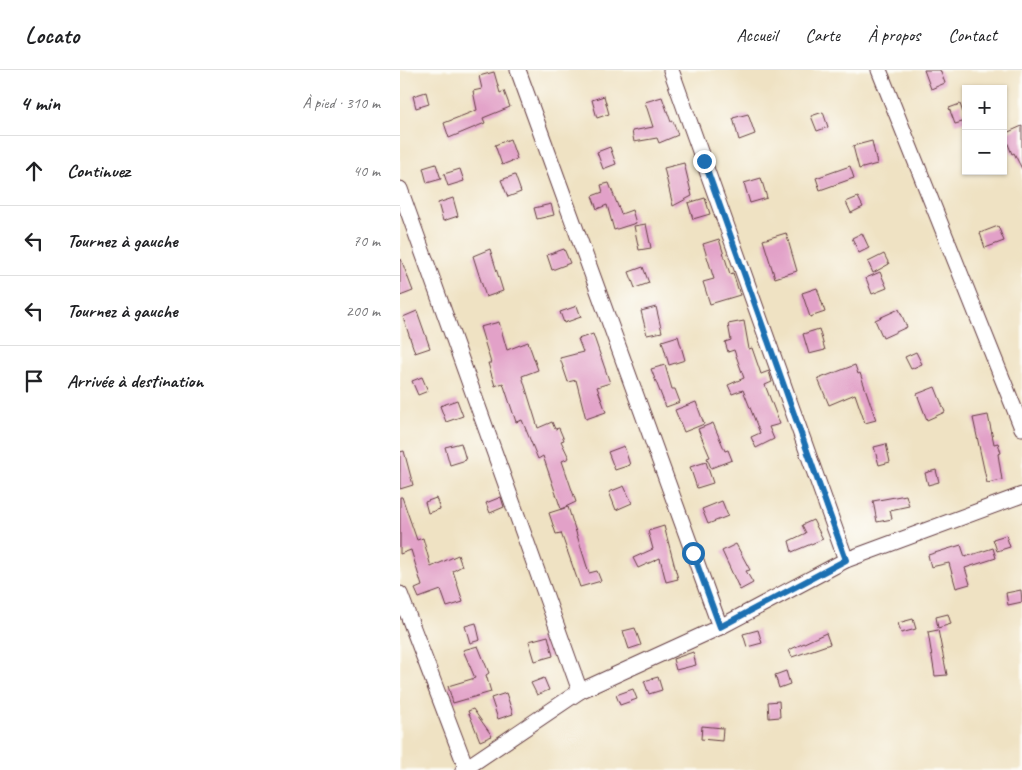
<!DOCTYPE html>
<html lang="fr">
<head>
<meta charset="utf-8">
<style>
	body { margin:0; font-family:Caveat,sans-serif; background:#f6f6f6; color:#202124 }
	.controls { position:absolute; right:15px; top:15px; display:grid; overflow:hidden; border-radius:0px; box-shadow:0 1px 4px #0004 }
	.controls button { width:45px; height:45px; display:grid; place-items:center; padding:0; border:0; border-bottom:1px solid #e0e0e0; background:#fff; color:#202124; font:25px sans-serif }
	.stop { position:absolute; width:15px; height:15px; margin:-11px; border:4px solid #1f6fb2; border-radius:50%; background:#fff }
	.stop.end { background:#1f6fb2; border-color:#fff; box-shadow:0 1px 5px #0008 }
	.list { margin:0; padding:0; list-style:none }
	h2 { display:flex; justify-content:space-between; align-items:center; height:65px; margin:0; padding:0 20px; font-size:21px }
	h2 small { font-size:16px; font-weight:400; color:#757577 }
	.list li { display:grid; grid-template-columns:32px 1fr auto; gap:15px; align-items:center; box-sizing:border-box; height:70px; padding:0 20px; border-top:1px solid #e0e0e0 }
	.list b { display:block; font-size:19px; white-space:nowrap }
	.list em { font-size:16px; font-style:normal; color:#757577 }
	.icon { flex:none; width:28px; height:28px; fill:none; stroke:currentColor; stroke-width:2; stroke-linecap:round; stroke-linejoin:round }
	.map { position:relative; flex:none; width:622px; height:700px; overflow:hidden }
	header { display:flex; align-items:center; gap:30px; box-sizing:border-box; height:70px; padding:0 25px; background:#fff; border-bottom:1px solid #e0e0e0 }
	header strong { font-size:24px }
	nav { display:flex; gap:28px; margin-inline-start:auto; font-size:18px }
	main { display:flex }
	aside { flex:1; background:#fff }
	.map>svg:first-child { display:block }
	.building { fill:#e2a1c8 }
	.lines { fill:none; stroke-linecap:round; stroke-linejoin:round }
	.minor-casing { stroke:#633c42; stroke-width:17 }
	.minor { stroke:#fff; stroke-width:15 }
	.route { stroke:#1f6fb2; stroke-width:6 }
</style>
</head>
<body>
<header>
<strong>Locato</strong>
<nav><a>Accueil</a><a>Carte</a><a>À propos</a><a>Contact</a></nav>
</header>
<main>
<aside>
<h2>4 min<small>À pied · 310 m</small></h2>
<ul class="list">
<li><svg class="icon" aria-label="ahead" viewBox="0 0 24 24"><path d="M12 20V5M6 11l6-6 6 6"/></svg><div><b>Continuez</b></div><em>40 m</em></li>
<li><svg class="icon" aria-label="left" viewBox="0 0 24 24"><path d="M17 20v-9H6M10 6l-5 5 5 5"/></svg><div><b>Tournez à gauche</b></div><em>70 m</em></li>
<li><svg class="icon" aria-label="left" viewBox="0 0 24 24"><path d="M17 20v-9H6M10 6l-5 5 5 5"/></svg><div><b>Tournez à gauche</b></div><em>200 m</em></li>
<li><svg class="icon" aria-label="arrive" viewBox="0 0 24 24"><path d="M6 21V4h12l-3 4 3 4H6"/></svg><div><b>Arrivée à destination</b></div></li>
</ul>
</aside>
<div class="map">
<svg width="622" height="700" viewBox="0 0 622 700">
	<rect width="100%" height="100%" fill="#fdfcf7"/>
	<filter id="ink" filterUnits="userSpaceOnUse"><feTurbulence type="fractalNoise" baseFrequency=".02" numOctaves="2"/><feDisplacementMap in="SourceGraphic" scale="10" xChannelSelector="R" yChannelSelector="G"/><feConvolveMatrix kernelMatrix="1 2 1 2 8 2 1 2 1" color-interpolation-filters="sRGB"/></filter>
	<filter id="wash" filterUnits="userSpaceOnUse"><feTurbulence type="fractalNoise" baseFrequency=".0096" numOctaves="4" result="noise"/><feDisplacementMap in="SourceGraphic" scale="20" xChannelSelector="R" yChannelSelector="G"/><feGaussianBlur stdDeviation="1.12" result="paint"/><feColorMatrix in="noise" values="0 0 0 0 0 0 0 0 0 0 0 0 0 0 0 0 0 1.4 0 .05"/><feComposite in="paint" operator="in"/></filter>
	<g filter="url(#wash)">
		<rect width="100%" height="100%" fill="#efe2c3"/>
		<g id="blocks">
			<g class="building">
				<path d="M524,0H540L545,13L531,19Z"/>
				<path d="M94,2L100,23L104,21L110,37L83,48L85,53L49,68L44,53L77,40L73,21L82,19L79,6Z"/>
				<path d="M26,22L29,34L16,38L13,26Z"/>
				<path d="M204,26L209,44L197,48L192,30Z"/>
				<path d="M262,27L271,52L273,51L278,65L259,73L257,68L234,72L232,61L253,57L245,32Z"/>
				<path d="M560,34L566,51L555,54L549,38Z"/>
				<path d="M423,42L428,57L417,61L411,46Z"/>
				<path d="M348,44L355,64L339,70L333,48Z"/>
				<path d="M622,56V99L614,83L612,84L604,64Z"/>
				<path d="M110,69L117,89L102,95L95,75Z"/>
				<path d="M472,71L477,94L459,99L453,76Z"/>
				<path d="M210,77L216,94L203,99L197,82Z"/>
				<path d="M284,93L292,126L273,136L264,98Z"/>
				<path d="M36,94L41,109L27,113L23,98Z"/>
				<path d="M450,96L454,108L420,120L416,108Z"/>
				<path d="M60,99L64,111L48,116L44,104Z"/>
				<path d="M115,105L121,122L108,127L101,110Z"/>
				<path d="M361,108L367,128L350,133L344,113Z"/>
				<path d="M209,113L221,144L232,140L236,153L214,160L207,135L197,139L192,126L203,122L201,115Z"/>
				<path d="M458,127L463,137L451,143L446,132Z"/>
				<path d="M53,128L58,146L43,151L38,133Z"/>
				<path d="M305,128L310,144L293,149L288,133Z"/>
				<path d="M151,134L154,145L137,149L134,138Z"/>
				<path d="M246,154L251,178L239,180L234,156Z"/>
				<path d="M598,156L604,171L585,178L580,163Z"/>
				<path d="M386,163L397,201L375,208L363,170Z"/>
				<path d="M462,163L469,178L459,183L452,168Z"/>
				<path d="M319,169L330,204L333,203L340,225L310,234L303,212L314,209L303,174Z"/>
				<path d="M90,179L103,221L86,227L73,186Z"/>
				<path d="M164,179L170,193L152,200L147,185Z"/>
				<path d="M484,184L489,194L473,203L468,192Z"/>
				<path d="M1,189L13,221L0,226V190Z"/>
				<path d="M243,197L249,213L235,218L229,202Z"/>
				<path d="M480,202L487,218L472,224L466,208Z"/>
				<path d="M417,218L425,242L410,247L402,223Z"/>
				<path d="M177,236L181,247L164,253L160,242Z"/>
				<path d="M256,237L262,262L247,265L241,241Z"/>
				<path d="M499,239L507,257L483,268L475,250Z"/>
				<path d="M17,241L30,278L15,283L3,247Z"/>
				<path d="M344,251L349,279L352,278L361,304L369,301L372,312L365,315L380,354L369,357L374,369L356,378L351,367L360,363L343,320L332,324L328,315L344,308L334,280L328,282L325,272L331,270L328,254Z"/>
				<path d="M99,252L107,280L128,272L138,300L122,306L138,358L152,352L155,359L159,358L164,370L161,371L169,388L162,391L176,432L161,439L143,386L138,389L122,350L116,352L103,313L95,316L88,293H91L80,257Z"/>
				<path d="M419,259L425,280L409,284L403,264Z"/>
				<path d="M193,264L210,313L197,317L206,342L186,349L176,310L168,312L160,288L183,282L178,269Z"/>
				<path d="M278,266L285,290L269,295L262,271Z"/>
				<path d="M516,282L522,294L511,299L505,287Z"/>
				<path d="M265,295L272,319H275L280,332L266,337L251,299Z"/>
				<path d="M455,295L458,304L460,303L476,350L465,353L455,324L429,335L418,309Z"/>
				<path d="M22,307L28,321L18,325L12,311Z"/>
				<path d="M535,317L545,342L527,350L517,324Z"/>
				<path d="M57,330L63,346L46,352L40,336Z"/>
				<path d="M296,332L304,354L284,362L275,340Z"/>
				<path d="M588,345L594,374L598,373L601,383L598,384L602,410L587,413L573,348Z"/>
				<path d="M313,353L325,381L328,380L332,390L311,398L307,388L310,387L298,359Z"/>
				<path d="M61,373L66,390L50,395L45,377Z"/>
				<path d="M486,374L490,392L479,395L474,377Z"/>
				<path d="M224,376L230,395L215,400L208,382Z"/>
				<path d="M4,381L13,415L0,419V382Z"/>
				<path d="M306,392L313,413L297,418L290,397Z"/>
				<path d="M536,400L539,412L528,415L525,403Z"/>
				<path d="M224,416L232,433L216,440L209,422Z"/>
				<path d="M506,425L509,436L490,440L492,449L477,452L473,431Z"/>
				<path d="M0,427H2L17,470L23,468L31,497L58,485L62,496L53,501L63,532L47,537L41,520L19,528L15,519L22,516L11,480L0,484Z"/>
				<path d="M101,427L104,437L90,443L86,433Z"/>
				<path d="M36,428L40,439L28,443L25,432Z"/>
				<path d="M322,431L328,446L308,454L302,439Z"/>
				<path d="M168,437L189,503L197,501L201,511L180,517L161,463L156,464L149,443Z"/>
				<path d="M413,450L423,469L392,482L389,471L406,463L402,455Z"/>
				<path d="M264,456L278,509L266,512L260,488L238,498L233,488L253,479L248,461Z"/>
				<path d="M606,465L610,477L597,481L593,469Z"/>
				<path d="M336,474L350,500L346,501L353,513L340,520L322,481Z"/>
				<path d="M561,475L565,487L593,478L596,488L565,498L570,514L556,518L549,493L531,497L528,485Z"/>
				<path d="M621,520L622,532L608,535L606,523Z"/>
				<path d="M548,544L551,554L538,558L536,547Z"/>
				<path d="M513,549L516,559L501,563L498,553Z"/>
				<path d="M76,553L80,570L70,573L65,556Z"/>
				<path d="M235,558L241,575L229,579L223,561Z"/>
				<path d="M358,560L362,573L347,577L343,564Z"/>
				<path d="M538,560L547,605L535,606L528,562Z"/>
				<path d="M426,563L430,574L392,587L389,580Z"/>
				<path d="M148,566L153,586L135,591L129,571Z"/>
				<path d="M78,576L89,603L86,605L91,622L53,633L48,616L75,608L63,580Z"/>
				<path d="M293,582L296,595L276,600L273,589Z"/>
				<path d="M386,601L390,614L379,618L375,605Z"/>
				<path d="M258,607L262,620L249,624L244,611Z"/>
				<path d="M144,608L149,620L137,625L131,613Z"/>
				<path d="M233,619L237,629L220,635L216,625Z"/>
				<path d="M106,623L113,644L98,649L91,628Z"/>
				<path d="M379,631L380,647L369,648L368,632Z"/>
				<path d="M73,639L92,666L80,671L68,641Z"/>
				<path d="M302,656L323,658L322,671L301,669Z"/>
			</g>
		</g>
	</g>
	<g filter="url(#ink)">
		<use href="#blocks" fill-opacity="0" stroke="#633c42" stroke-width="1"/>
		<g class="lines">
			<defs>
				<g id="minor">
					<path d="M118,0L320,557"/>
					<path d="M271,0L446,490"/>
					<path d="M479,0L622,358"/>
					<path d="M0,119L180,621"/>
					<path d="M0,524L67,700"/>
					<path d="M63,700L180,621L320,557L446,490L622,425"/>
				</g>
			</defs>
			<use href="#minor" class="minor-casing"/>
			<use href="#minor" class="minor"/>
		</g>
	</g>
	<g class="lines" filter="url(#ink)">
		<path class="route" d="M293,483L320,557L446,490L304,91"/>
	</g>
</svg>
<div class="controls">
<button>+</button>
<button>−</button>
</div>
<div class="stop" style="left:293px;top:483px"></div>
<div class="stop end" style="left:304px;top:91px"></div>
</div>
</main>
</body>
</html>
